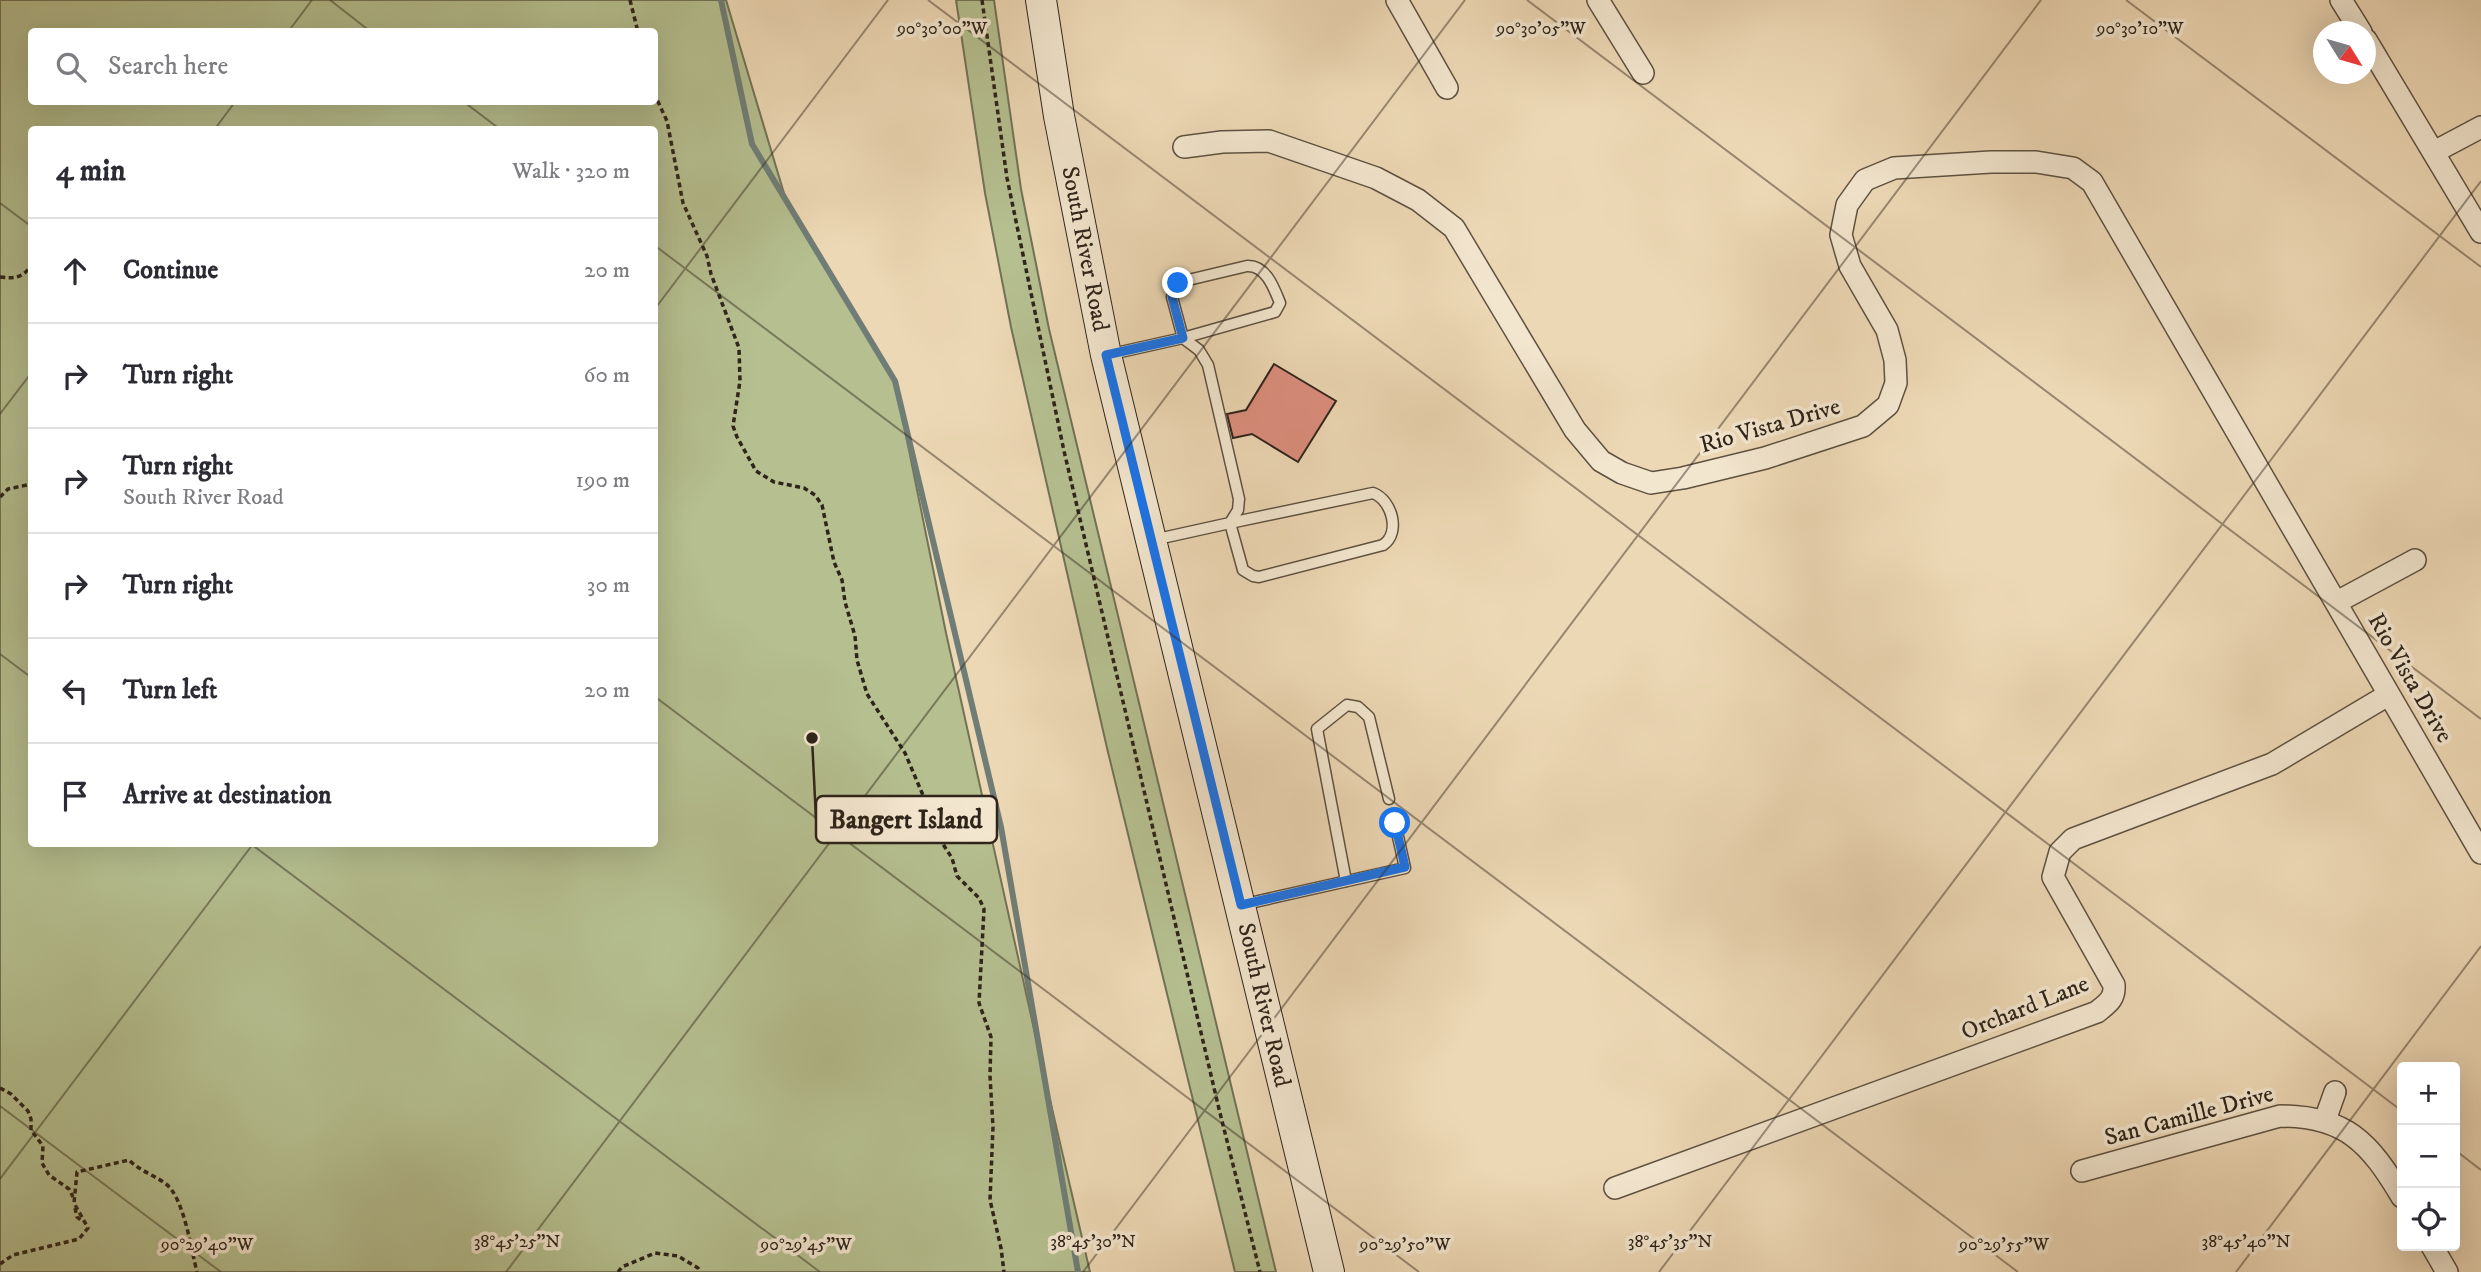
<!DOCTYPE html>
<html lang="en">
<head>
<meta charset="utf-8">
<style>
	body { margin:0; font-family:"IM FELL DW Pica",serif; background:#f2f2f3; color:#2b2b33 }
	.controls { position:absolute; right:21px; bottom:21px; display:grid; overflow:hidden; border-radius:7px; box-shadow:0 7px 28px #0002 }
	.controls button { width:63px; height:63px; display:grid; place-items:center; padding:0; border:0; border-bottom:2px solid #e1e1e2; background:#fff; color:#2b2b33; font:35px sans-serif }
	.compass { position:absolute; left:2313px; top:21px; width:63px; height:63px; border-radius:50%; background:#fff; box-shadow:0 7px 28px #0002; rotate:127deg }
	.stop { position:absolute; width:21px; height:21px; margin:-16px; border:5px solid #1a73e8; border-radius:50%; background:#fff }
	.stop.end { background:#1a73e8; border-color:#fff; box-shadow:0 2px 7px #0008 }
	.list { margin:0; padding:0; list-style:none }
	h2 { display:flex; justify-content:space-between; align-items:center; height:91px; margin:0; padding:0 28px; font-size:30px }
	h2 small { font-size:23px; font-weight:400; color:#7c7c81 }
	.list li { display:grid; grid-template-columns:46px 1fr auto; gap:21px; align-items:center; box-sizing:border-box; height:105px; padding:0 28px; border-top:2px solid #e1e1e2 }
	.list b { display:block; font-size:26px; white-space:nowrap }
	.list p { margin:0; font-size:23px; white-space:nowrap; color:#7c7c81 }
	.list em { font-size:23px; font-style:normal; color:#7c7c81 }
	.icon { flex:none; width:38px; height:38px; fill:none; stroke:currentColor; stroke-width:2; stroke-linecap:round; stroke-linejoin:round }
	.map { position:relative; flex:none; width:2481px; height:1272px; overflow:hidden }
	.search { position:absolute; background:#fff; box-shadow:0 7px 28px #0002; left:28px; top:28px; width:630px; height:77px; display:flex; align-items:center; gap:18px; box-sizing:border-box; padding:0 24px; border-radius:7px; color:#7c7c81; font-size:26px }
	.panel { position:absolute; background:#fff; box-shadow:0 7px 28px #0002; left:28px; top:126px; width:630px; height:721px; border-radius:7px }
	.map>svg:first-child { display:block }
	.green { fill:#b5bf90; stroke:#727255; stroke-width:2; fill-rule:evenodd }
	.lines { fill:none; stroke-linecap:round; stroke-linejoin:round }
	.stream { stroke:#6f7d76; stroke-width:6 }
	.building { fill:#dc8e7e; stroke:#2e241a; stroke-width:2 }
	.service-casing { stroke:#5e5141; stroke-width:13 }
	.minor-casing { stroke:#5e5141; stroke-width:24 }
	.secondary-casing { stroke:#2e241a; stroke-width:32 }
	.path { stroke:#2e241a; stroke-width:3.5; stroke-dasharray:5 3.5; stroke-linecap:butt }
	.service { stroke:#f3e6cf; stroke-width:10 }
	.minor { stroke:#f3e6cf; stroke-width:21 }
	.secondary { stroke:#f3e6cf; stroke-width:30 }
	.route { stroke:#1a73e8; stroke-width:9 }
	.ticks { fill:none; stroke:#2e241a; stroke-width:2; stroke-opacity:0.45 }
	.labels { text-anchor:middle; dominant-baseline:central; stroke-width:7; stroke-linejoin:round; paint-order:stroke }
	.street-label { font-size:24px; fill:#2e241a; stroke:#f3e6cf }
	.ticks-label { font-size:18px; text-anchor:middle; fill:#2e241a; stroke:#f3e6cf; stroke-width:7; stroke-linejoin:round; paint-order:stroke }
	.leader { fill:none; stroke:#2e241a; stroke-width:2.5 }
	.callout-dot { fill:#2e241a; stroke:#f3e6cf; stroke-width:2.5 }
	.callout { fill:#f3e6cf; stroke:#2e241a; stroke-width:2.5 }
	.callout-label { font-size:26px; text-anchor:middle; font-weight:bold; fill:#2e241a }
</style>
</head>
<body>
<div class="map">
<svg width="2481" height="1272" viewBox="0 0 2481 1272">
	<rect width="100%" height="100%" fill="#edd8b5"/>
	<filter id="stains"><feTurbulence type="fractalNoise" baseFrequency=".00286" numOctaves="4"/><feColorMatrix values="0 0 0 0 .2 0 0 0 0 .09 0 0 0 0 .02 0 0 0 .5 -.17"/></filter>
	<radialGradient id="worn" r=".72"><stop offset=".6" stop-color="#630" stop-opacity="0"/><stop offset="1" stop-color="#630" stop-opacity=".3"/></radialGradient>
	<g class="green">
		<path d="M0,0H726L786,200L895,381L946,633L1044,1074L1090,1272H0ZM32,32H654V102H32ZM32,130H654V844H32Z"/>
		<path d="M956,0H994L1021,189L1049,329L1276,1272H1235L1107,748L1011,327L985,193Z"/>
	</g>
	<g class="lines">
		<path class="stream" d="M721,0L752,144L895,381L1001,827L1078,1272"/>
	</g>
	<path class="building" d="M1274,364L1336,401L1298,462L1252,434L1233,438L1227,414L1246,410Z"/>
	<g class="lines">
		<defs>
			<g id="service">
				<path d="M1247,266C1266,265 1274,288 1280,303L1275,312L1183,338L1172,297L1174,287L1184,281Z"/>
				<path d="M1107,355L1183,338L1199,350L1208,365L1239,499L1238,510L1230,523L1153,540"/>
				<path d="M1373,493C1392,500 1401,533 1383,545L1259,577L1253,576L1243,570L1230,523Z"/>
				<path d="M1346,881L1317,729L1347,705L1358,707L1369,717L1389,799"/>
				<path d="M1241,905L1405,868L1395,823"/>
			</g>
			<g id="minor">
				<path d="M1397,0L1447,88"/>
				<path d="M1598,0L1643,73"/>
				<path d="M2341,0L2361,32"/>
				<path d="M2366,40L2481,232"/>
				<path d="M1184,147L1222,142L1269,141L1376,178L1418,200L1454,228L1575,430L1601,461L1622,473L1651,483L1683,478L1765,458L1863,426L1888,405L1896,383L1895,360L1887,330L1850,266L1841,235L1847,205L1865,180L1894,168L1991,162H2036L2073,168L2092,182L2481,853"/>
				<path d="M2434,152L2481,127"/>
				<path d="M2337,602L2415,560"/>
				<path d="M2325,1120L2335,1092"/>
				<path d="M2082,1171L2280,1116C2346,1116 2370,1143 2402,1197"/>
				<path d="M1615,1188L2097,1012C2108,1003 2115,999 2114,985L2053,877L2060,852L2073,839L2272,764L2388,695"/>
				<path d="M2432,1246L2447,1272"/>
			</g>
			<path id="secondary" d="M1041,0L1059,116L1106,355L1329,1272"/>
		</defs>
		<use href="#service" class="service-casing"/>
		<use href="#minor" class="minor-casing"/>
		<use href="#secondary" class="secondary-casing"/>
		<g class="path">
			<path d="M630,0L638,32"/>
			<path d="M982,0L1007,178L1064,451L1219,1109L1260,1272"/>
			<path d="M654,93L667,121L683,203L707,256L711,274L739,348L740,381L733,426L737,437L756,471L774,482L804,488L815,495L822,505L834,562L842,580L845,602L855,636L857,660L867,694L905,753L925,800L935,832L952,858L957,876L979,898L984,909L979,1003L991,1037L990,1076L993,1127L990,1200L1001,1248L1004,1272"/>
			<path d="M0,277C15,279 22,278 32,265"/>
			<path d="M0,497L8,489L32,484"/>
			<path d="M0,1088L11,1094L28,1111L31,1119V1130L43,1146L42,1163L49,1175L69,1189L73,1197"/>
			<path d="M75,1208L77,1217L83,1222"/>
			<path d="M0,1264L13,1255L79,1239L88,1228L74,1203L77,1172L129,1160C140,1171 154,1175 166,1184C184,1198 191,1249 197,1272"/>
			<path d="M618,1272L622,1267L655,1253L678,1256L698,1268L700,1272"/>
		</g>
		<use href="#service" class="service"/>
		<use href="#minor" class="minor"/>
		<use href="#secondary" class="secondary"/>
	</g>
	<g class="lines">
		<path class="route" d="M1178,283L1172,291V297L1183,338L1106,355L1241,905L1405,867L1395,823"/>
	</g>
	<path class="ticks" d="M330,0L371,32M928,0L2402,1111M1527,0L2481,719M2126,0L2481,267M288,32L312,0M464,102L501,130M214,130L235,102M0,203L32,227M654,245L2018,1272M654,310L888,0M0,414L32,372M0,654L32,678M654,696L1419,1272M251,844L820,1272M0,1106L221,1272M2455,1150L2481,1170M0,1179L253,844M506,1272L1465,0M1083,1272L2041,0M1659,1272L2481,181M2236,1272L2481,946"/>
	<g class="labels">
		<g class="street-label">
			<text transform="translate(1085 249) rotate(79)">South River Road</text>
			<text transform="translate(1770 426) rotate(-16)">Rio Vista Drive</text>
			<text transform="translate(2410 678) rotate(60)">Rio Vista Drive</text>
			<text transform="translate(1264 1005) rotate(77)">South River Road</text>
			<text transform="translate(2025 1008) rotate(-22)">Orchard Lane</text>
			<text transform="translate(2189 1116) rotate(-15)">San Camille Drive</text>
		</g>
	</g>
	<g class="ticks-label">
		<text x="942" y="34">90°30'00"W</text>
		<text x="1541" y="34">90°30'05"W</text>
		<text x="2140" y="34">90°30'10"W</text>
		<text x="517" y="1247">38°45'25"N</text>
		<text x="1093" y="1247">38°45'30"N</text>
		<text x="1670" y="1247">38°45'35"N</text>
		<text x="2246" y="1247">38°45'40"N</text>
		<text x="207" y="1250">90°29'40"W</text>
		<text x="806" y="1250">90°29'45"W</text>
		<text x="1405" y="1250">90°29'50"W</text>
		<text x="2004" y="1250">90°29'55"W</text>
	</g>
	<path class="leader" d="M812 738L816 819"/>
	<circle class="callout-dot" cx="812" cy="738" r="7"/>
	<rect class="callout" x="816" y="796" width="181" height="47" rx="7"/>
	<g class="callout-label">
		<text x="906" y="828">Bangert Island</text>
	</g>
	<rect width="100%" height="100%" filter="url(#stains)"/>
	<rect width="100%" height="100%" fill="url(#worn)"/>
</svg>
<div class="controls">
<button>+</button>
<button>−</button>
<button><svg class="icon" aria-label="locate" viewBox="0 0 24 24"><circle cx="12" cy="12" r="6"/><path d="M12 2v4M12 18v4M2 12h4M18 12h4"/></svg></button>
</div>
<svg class="compass" viewBox="-18 -18 36 36"><path d="M0-13l5 13h-10z" fill="#e53935"/><path d="M0 13l5-13h-10z" fill="#7c7c81"/></svg>
<div class="stop" style="left:1395px;top:823px"></div>
<div class="stop end" style="left:1178px;top:283px"></div>
<div class="search"><svg class="icon" aria-label="search" viewBox="0 0 24 24"><circle cx="10" cy="10" r="6"/><path d="M15 15l6 6"/></svg>Search here</div>
<section class="panel">
<h2>4 min<small>Walk · 320 m</small></h2>
<ul class="list">
<li><svg class="icon" aria-label="ahead" viewBox="0 0 24 24"><path d="M12 20V5M6 11l6-6 6 6"/></svg><div><b>Continue</b></div><em>20 m</em></li>
<li><svg class="icon" aria-label="right" viewBox="0 0 24 24"><path d="M7 20v-9h11M14 6l5 5-5 5"/></svg><div><b>Turn right</b></div><em>60 m</em></li>
<li><svg class="icon" aria-label="right" viewBox="0 0 24 24"><path d="M7 20v-9h11M14 6l5 5-5 5"/></svg><div><b>Turn right</b><p>South River Road</p></div><em>190 m</em></li>
<li><svg class="icon" aria-label="right" viewBox="0 0 24 24"><path d="M7 20v-9h11M14 6l5 5-5 5"/></svg><div><b>Turn right</b></div><em>30 m</em></li>
<li><svg class="icon" aria-label="left" viewBox="0 0 24 24"><path d="M17 20v-9H6M10 6l-5 5 5 5"/></svg><div><b>Turn left</b></div><em>20 m</em></li>
<li><svg class="icon" aria-label="arrive" viewBox="0 0 24 24"><path d="M6 21V4h12l-3 4 3 4H6"/></svg><div><b>Arrive at destination</b></div></li>
</ul>
</section>
</div>
</body>
</html>
